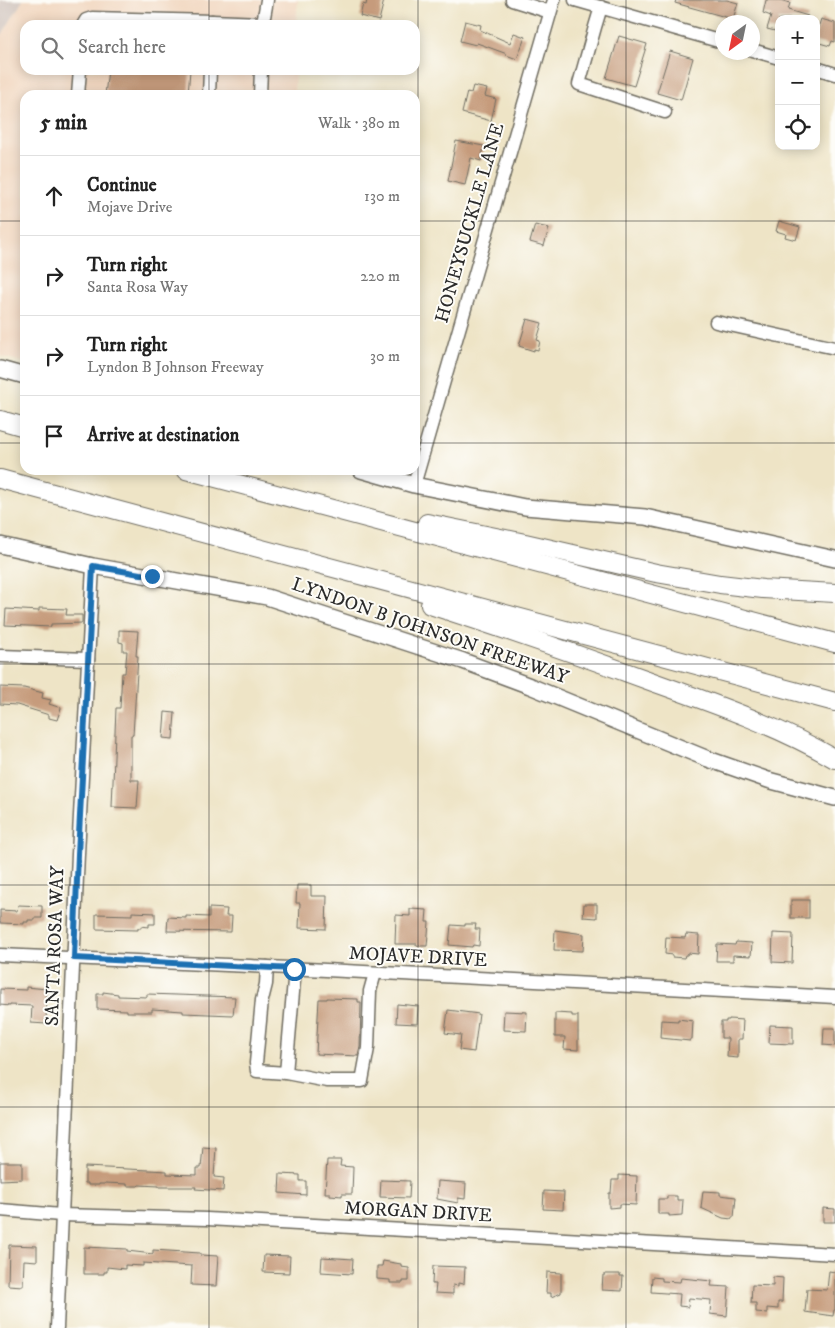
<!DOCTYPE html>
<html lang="en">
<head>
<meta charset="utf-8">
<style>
	body { margin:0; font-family:"IM FELL DW Pica",serif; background:#f6f6f6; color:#222 }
	.controls { position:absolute; right:15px; top:15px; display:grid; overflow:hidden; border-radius:10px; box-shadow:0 2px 12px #0003 }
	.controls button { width:45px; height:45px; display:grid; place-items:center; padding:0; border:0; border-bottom:1px solid #e0e0e0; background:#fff; color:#222; font:25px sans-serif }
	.compass { position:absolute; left:715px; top:15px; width:45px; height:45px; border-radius:50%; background:#fff; box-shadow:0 2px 12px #0003; rotate:213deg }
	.stop { position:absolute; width:15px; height:15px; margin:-11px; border:4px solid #1f6fb2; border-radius:50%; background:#fff }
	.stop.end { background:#1f6fb2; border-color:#fff; box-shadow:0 1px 5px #0008 }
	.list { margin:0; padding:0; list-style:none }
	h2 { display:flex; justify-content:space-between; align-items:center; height:65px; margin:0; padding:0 20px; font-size:21px }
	h2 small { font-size:16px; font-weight:400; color:#767676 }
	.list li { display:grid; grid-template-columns:32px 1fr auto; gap:15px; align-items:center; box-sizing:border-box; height:80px; padding:0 20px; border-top:1px solid #e0e0e0 }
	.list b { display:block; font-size:19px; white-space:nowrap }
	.list p { margin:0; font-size:16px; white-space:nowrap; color:#767676 }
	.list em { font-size:16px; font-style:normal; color:#767676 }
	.icon { flex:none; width:28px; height:28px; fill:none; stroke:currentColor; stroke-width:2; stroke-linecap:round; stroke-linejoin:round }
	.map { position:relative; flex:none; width:835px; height:1328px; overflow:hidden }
	.search { position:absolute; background:#fff; box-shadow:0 2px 12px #0003; left:20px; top:20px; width:400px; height:55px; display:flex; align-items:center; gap:12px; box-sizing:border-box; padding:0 18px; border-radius:15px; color:#767676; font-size:19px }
	.panel { position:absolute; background:#fff; box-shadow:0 2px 12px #0003; left:20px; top:90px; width:400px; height:385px; border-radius:15px }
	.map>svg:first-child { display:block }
	.built { fill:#f1d5bd }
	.industrial { fill:#cec1ba }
	.building { fill:#c69b7b }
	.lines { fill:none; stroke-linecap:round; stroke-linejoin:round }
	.minor-casing { stroke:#6f6c61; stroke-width:15 }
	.major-casing { stroke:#6f6c61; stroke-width:18 }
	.highway-casing { stroke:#6f6c61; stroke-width:20 }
	.minor { stroke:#fff; stroke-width:12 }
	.major { stroke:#fff; stroke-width:15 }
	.highway { stroke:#fff; stroke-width:18 }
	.route { stroke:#1f6fb2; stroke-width:6 }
	.grid { fill:none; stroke:#2b2b2b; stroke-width:1; stroke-opacity:0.55 }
	.labels { text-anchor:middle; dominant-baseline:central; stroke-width:4; stroke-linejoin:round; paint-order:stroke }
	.street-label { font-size:19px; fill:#2b2b2b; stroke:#fdfcf7 }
</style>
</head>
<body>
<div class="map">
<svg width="835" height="1328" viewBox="0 0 835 1328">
	<rect width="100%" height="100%" fill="#fdfcf7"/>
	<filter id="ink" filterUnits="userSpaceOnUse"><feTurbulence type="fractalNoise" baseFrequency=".02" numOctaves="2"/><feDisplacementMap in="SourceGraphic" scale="10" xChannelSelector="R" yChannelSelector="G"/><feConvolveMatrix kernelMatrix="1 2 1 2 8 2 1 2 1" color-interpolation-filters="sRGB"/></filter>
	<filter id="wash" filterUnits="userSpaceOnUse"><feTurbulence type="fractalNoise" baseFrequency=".0096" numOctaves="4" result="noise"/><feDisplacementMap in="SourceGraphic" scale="20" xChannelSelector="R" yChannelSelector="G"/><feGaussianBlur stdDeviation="1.12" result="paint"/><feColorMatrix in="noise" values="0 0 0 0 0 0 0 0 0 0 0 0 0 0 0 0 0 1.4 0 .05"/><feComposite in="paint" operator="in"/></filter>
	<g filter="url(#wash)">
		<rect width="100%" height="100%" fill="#eee4c6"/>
		<path class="built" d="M23,0H298L296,25H25V70H295L294,95H25V363L0,356V38Z"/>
		<path class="industrial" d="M0,0H23L0,38Z"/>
		<g id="blocks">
			<g class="building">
				<path d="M367,0H384L379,21L360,16L363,4L366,5Z"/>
				<path d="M676,0H727L738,3L733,19L675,3Z"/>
				<path d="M766,0H780L790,3L788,10L808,16L807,19H779V32L767,29L771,16L763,13Z"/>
				<path d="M821,19L835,23V42L832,41L830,46L816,42V34Z"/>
				<path d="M465,21L481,25L480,30L510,43L514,33L525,37L517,59L506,55L507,54L477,43L476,45L460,41Z"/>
				<path d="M619,36L647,44L634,86L606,78Z"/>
				<path d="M670,51L693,58L681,100L657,93Z"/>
				<path d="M108,70H190L188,95H105Z"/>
				<path d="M473,86L487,89L485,96L496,99L491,121L462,113L467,92L471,93Z"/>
				<path d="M456,141L484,146L481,161L471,158L465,185L448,181Z"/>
				<path d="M779,221L800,227L796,240L785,237L786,234L776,231Z"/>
				<path d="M535,225L549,228L544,246L530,242Z"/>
				<path d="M527,319L542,323L537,340L540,341L538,350L534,349V351L519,346Z"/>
				<path d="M39,608L67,609L66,615H82V623L51,624V627L5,625L6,609L39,611Z"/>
				<path d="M119,630L138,631L136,656H138L133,735H131V780H139L137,808L112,807L116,708H120L122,673H125L127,651H123V643L119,642Z"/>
				<path d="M0,687L24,688L43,693L42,698L51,700L49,704L61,708L57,720L49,718V715L17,705L0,704Z"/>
				<path d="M165,712L175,713L173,739L163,738Z"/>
				<path d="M297,885H311V896H327L326,929L299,928L300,903H296Z"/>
				<rect x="791" y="900" width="18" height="18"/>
				<path d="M584,904H597V918L583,917Z"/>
				<path d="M18,905L42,906V918H35V920H28V922H24V924L0,923V910L17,911Z"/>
				<path d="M209,908L227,909L226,916H232L231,932L167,931L168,917L186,918V916L209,917Z"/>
				<path d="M410,909L427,910L426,922H429L427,946H417V944H395L396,915L410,916Z"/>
				<path d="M132,912L155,913V924H149V927L141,926V928H138V930L96,929V914L132,915Z"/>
				<path d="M465,924H476L475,929H480L479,946L473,945L472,947L449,945L451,925L465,926Z"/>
				<path d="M555,930L584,934L583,951L554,950Z"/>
				<path d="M773,933L793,934L792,963L772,962Z"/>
				<path d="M686,934L699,935L698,954L688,953L687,955H685L684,958L672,957V955L665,954L666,937L685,938Z"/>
				<path d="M736,942L752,943L751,956L733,955V961H716L717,944L735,945Z"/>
				<path d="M26,987L47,989L46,1024L31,1023L32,1006L10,1005V1006L0,1005V989L26,990Z"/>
				<path d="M103,992L118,994V996L147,997V994L235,997L233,1015L183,1013V1011L152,1009V1012H127V1010L97,1009V994H103Z"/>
				<path d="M327,998L358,999V1002H361L360,1047L358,1056L316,1054L319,999H327Z"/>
				<path d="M397,1004L418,1006L417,1024L396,1023Z"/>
				<path d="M448,1010L479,1014L474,1052L459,1050L461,1035L445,1033Z"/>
				<path d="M504,1011L527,1012L526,1031L503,1030Z"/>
				<path d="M555,1013L572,1014V1016H578V1050L564,1049L565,1037H555Z"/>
				<path d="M678,1019L693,1021L692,1039H690V1041L660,1038L661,1020L678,1021Z"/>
				<path d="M729,1019L743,1020L742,1039H738V1058L727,1057L728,1038H721V1022H726V1020H729Z"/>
				<path d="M770,1025L793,1026V1044L769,1043Z"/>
				<path d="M824,1028H835V1046L823,1045Z"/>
				<path d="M203,1147L216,1148L214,1177L224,1178L223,1191L195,1189L196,1187H159V1186L139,1185L138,1186H127V1184L105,1183V1184H99V1185H88V1183H85V1167L149,1170L167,1171V1174L197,1175V1168H201Z"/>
				<path d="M327,1160H341L340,1166L353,1167L352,1194H342V1196L330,1195V1193H325Z"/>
				<path d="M0,1162H22V1179L0,1180Z"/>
				<path d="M280,1174L300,1175V1181H306V1195L279,1193Z"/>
				<path d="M619,1175L637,1176L636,1205L620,1204V1207L609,1208V1193H611L612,1180H619Z"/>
				<path d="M381,1180L410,1181L409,1198L380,1197Z"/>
				<path d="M438,1181L466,1183L465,1199L458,1198V1203L437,1199Z"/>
				<path d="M544,1191L564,1192L563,1210L543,1209Z"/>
				<path d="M703,1191L720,1192V1195L736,1197L734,1217H732V1219L723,1218L701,1208Z"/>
				<path d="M667,1196H677V1200H683L682,1215L669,1216V1214H658V1199H667Z"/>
				<path d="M823,1208L835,1209V1222H823Z"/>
				<path d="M9,1245L37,1246V1261L24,1260L23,1286L8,1285Z"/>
				<path d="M84,1247L127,1249V1251L153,1254V1250L200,1253V1255L218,1256L216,1286L191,1285L192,1266L143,1263V1266L125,1265V1269L107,1267V1272H104V1274H84Z"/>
				<path d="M264,1255L290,1256L289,1273L263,1272Z"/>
				<path d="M322,1257L353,1259L352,1274L321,1272Z"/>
				<path d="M383,1261L401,1264V1267L409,1268V1281H403V1283H390V1280L377,1279V1266H382Z"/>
				<path d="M433,1266L465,1267L464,1284L458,1283V1286L453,1285V1294L435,1293L436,1284H432Z"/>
				<path d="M829,1271L835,1272V1310H834L833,1316L805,1312L807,1289L827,1290Z"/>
				<path d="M547,1272L561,1273V1293L551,1297V1293H546Z"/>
				<path d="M605,1274H620V1276H623L622,1291L602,1290L603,1275H605Z"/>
				<path d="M652,1277L662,1278V1281L680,1282L681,1278L712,1281L711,1286L729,1287L727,1316L710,1314L711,1300L689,1298L688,1307L679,1306L680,1294L651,1292Z"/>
				<path d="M773,1277L783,1278L782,1302H778V1309L767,1308V1313L756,1312V1303H751L752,1285L773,1286Z"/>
			</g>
		</g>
	</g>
	<g filter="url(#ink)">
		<use href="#blocks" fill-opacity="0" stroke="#6f6c61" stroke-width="1"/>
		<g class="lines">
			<defs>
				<g id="minor">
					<path d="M512,0L550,12"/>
					<path d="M575,0L722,42"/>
					<path d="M601,7L595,27L579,84L665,112"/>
					<path d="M212,21L263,23L267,0"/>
					<path d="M83,25L86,20L92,18L212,21V25"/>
					<path d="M752,50L779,58"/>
					<path d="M816,68L835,74"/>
					<path d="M78,95L80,70"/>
					<path d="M209,95L210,70"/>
					<path d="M260,95L261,70"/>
					<path d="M716,322L835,348"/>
					<path d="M414,485L554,0"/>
					<path d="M0,656L88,659"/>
					<path d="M0,955L250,966L835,997"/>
					<path d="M267,967L266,984L262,1000L256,1063L257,1071L286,1073L295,969"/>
					<path d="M286,1073L327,1081H362L368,1048L370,991L375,973"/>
					<path d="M0,1210L61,1215L207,1219L835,1254"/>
					<path d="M57,1328L78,854L93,566"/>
				</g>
				<g id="major">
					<path d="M0,369L25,376"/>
					<path d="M361,470L414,485L525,507L645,517L835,559"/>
					<path d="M0,545L93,566L267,597L463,661L530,686L708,759L768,780L835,798"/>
				</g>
				<g id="highway">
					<path d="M0,420L25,427"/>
					<path d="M186,470L835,643"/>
					<path d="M0,479L835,702"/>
					<path d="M427,523L525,543L656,573L720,584L763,589L835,593"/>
					<path d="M430,605C505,629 579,655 653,682C715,704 778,726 835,759"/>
				</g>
			</defs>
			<use href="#minor" class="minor-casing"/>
			<use href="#major" class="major-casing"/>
			<use href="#highway" class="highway-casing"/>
			<use href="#minor" class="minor"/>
			<use href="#major" class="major"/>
			<use href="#highway" class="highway"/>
		</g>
	</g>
	<g class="lines" filter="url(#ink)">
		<path class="route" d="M152,576L93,566L78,854L74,958L294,969"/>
	</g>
	<path class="grid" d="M209,0V25M418,0V1328M626,0V1328M209,70V95M0,221H25M415,221H835M0,443H25M415,443H835M209,470V1328M0,664H835M0,885H835M0,1107H835"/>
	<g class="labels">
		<g class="street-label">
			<text transform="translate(470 223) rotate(-74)">HONEYSUCKLE LANE</text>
			<text transform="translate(430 631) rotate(19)">LYNDON B JOHNSON FREEWAY</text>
			<text transform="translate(55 946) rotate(-88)">SANTA ROSA WAY</text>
			<text transform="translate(418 957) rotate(3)">MOJAVE DRIVE</text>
			<text transform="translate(418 1212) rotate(3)">MORGAN DRIVE</text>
		</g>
	</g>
</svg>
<div class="controls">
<button>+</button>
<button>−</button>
<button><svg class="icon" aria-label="locate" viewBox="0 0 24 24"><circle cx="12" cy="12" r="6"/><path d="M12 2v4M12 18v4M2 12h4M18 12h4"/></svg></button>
</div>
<svg class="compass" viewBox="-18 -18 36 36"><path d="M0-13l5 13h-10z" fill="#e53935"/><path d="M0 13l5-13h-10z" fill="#767676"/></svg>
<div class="stop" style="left:294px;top:969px"></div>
<div class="stop end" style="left:152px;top:576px"></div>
<div class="search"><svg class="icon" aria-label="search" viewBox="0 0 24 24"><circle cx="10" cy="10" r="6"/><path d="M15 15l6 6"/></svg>Search here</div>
<section class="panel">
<h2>5 min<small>Walk · 380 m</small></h2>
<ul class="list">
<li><svg class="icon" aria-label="ahead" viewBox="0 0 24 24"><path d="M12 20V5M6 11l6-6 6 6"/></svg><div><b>Continue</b><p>Mojave Drive</p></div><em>130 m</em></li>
<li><svg class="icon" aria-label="right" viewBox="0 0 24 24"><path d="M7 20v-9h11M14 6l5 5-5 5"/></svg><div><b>Turn right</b><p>Santa Rosa Way</p></div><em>220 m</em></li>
<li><svg class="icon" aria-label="right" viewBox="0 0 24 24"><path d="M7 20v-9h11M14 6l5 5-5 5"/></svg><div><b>Turn right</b><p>Lyndon B Johnson Freeway</p></div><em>30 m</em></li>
<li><svg class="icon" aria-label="arrive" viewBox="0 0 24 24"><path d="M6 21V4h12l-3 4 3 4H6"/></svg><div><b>Arrive at destination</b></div></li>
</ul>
</section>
</div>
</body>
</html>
